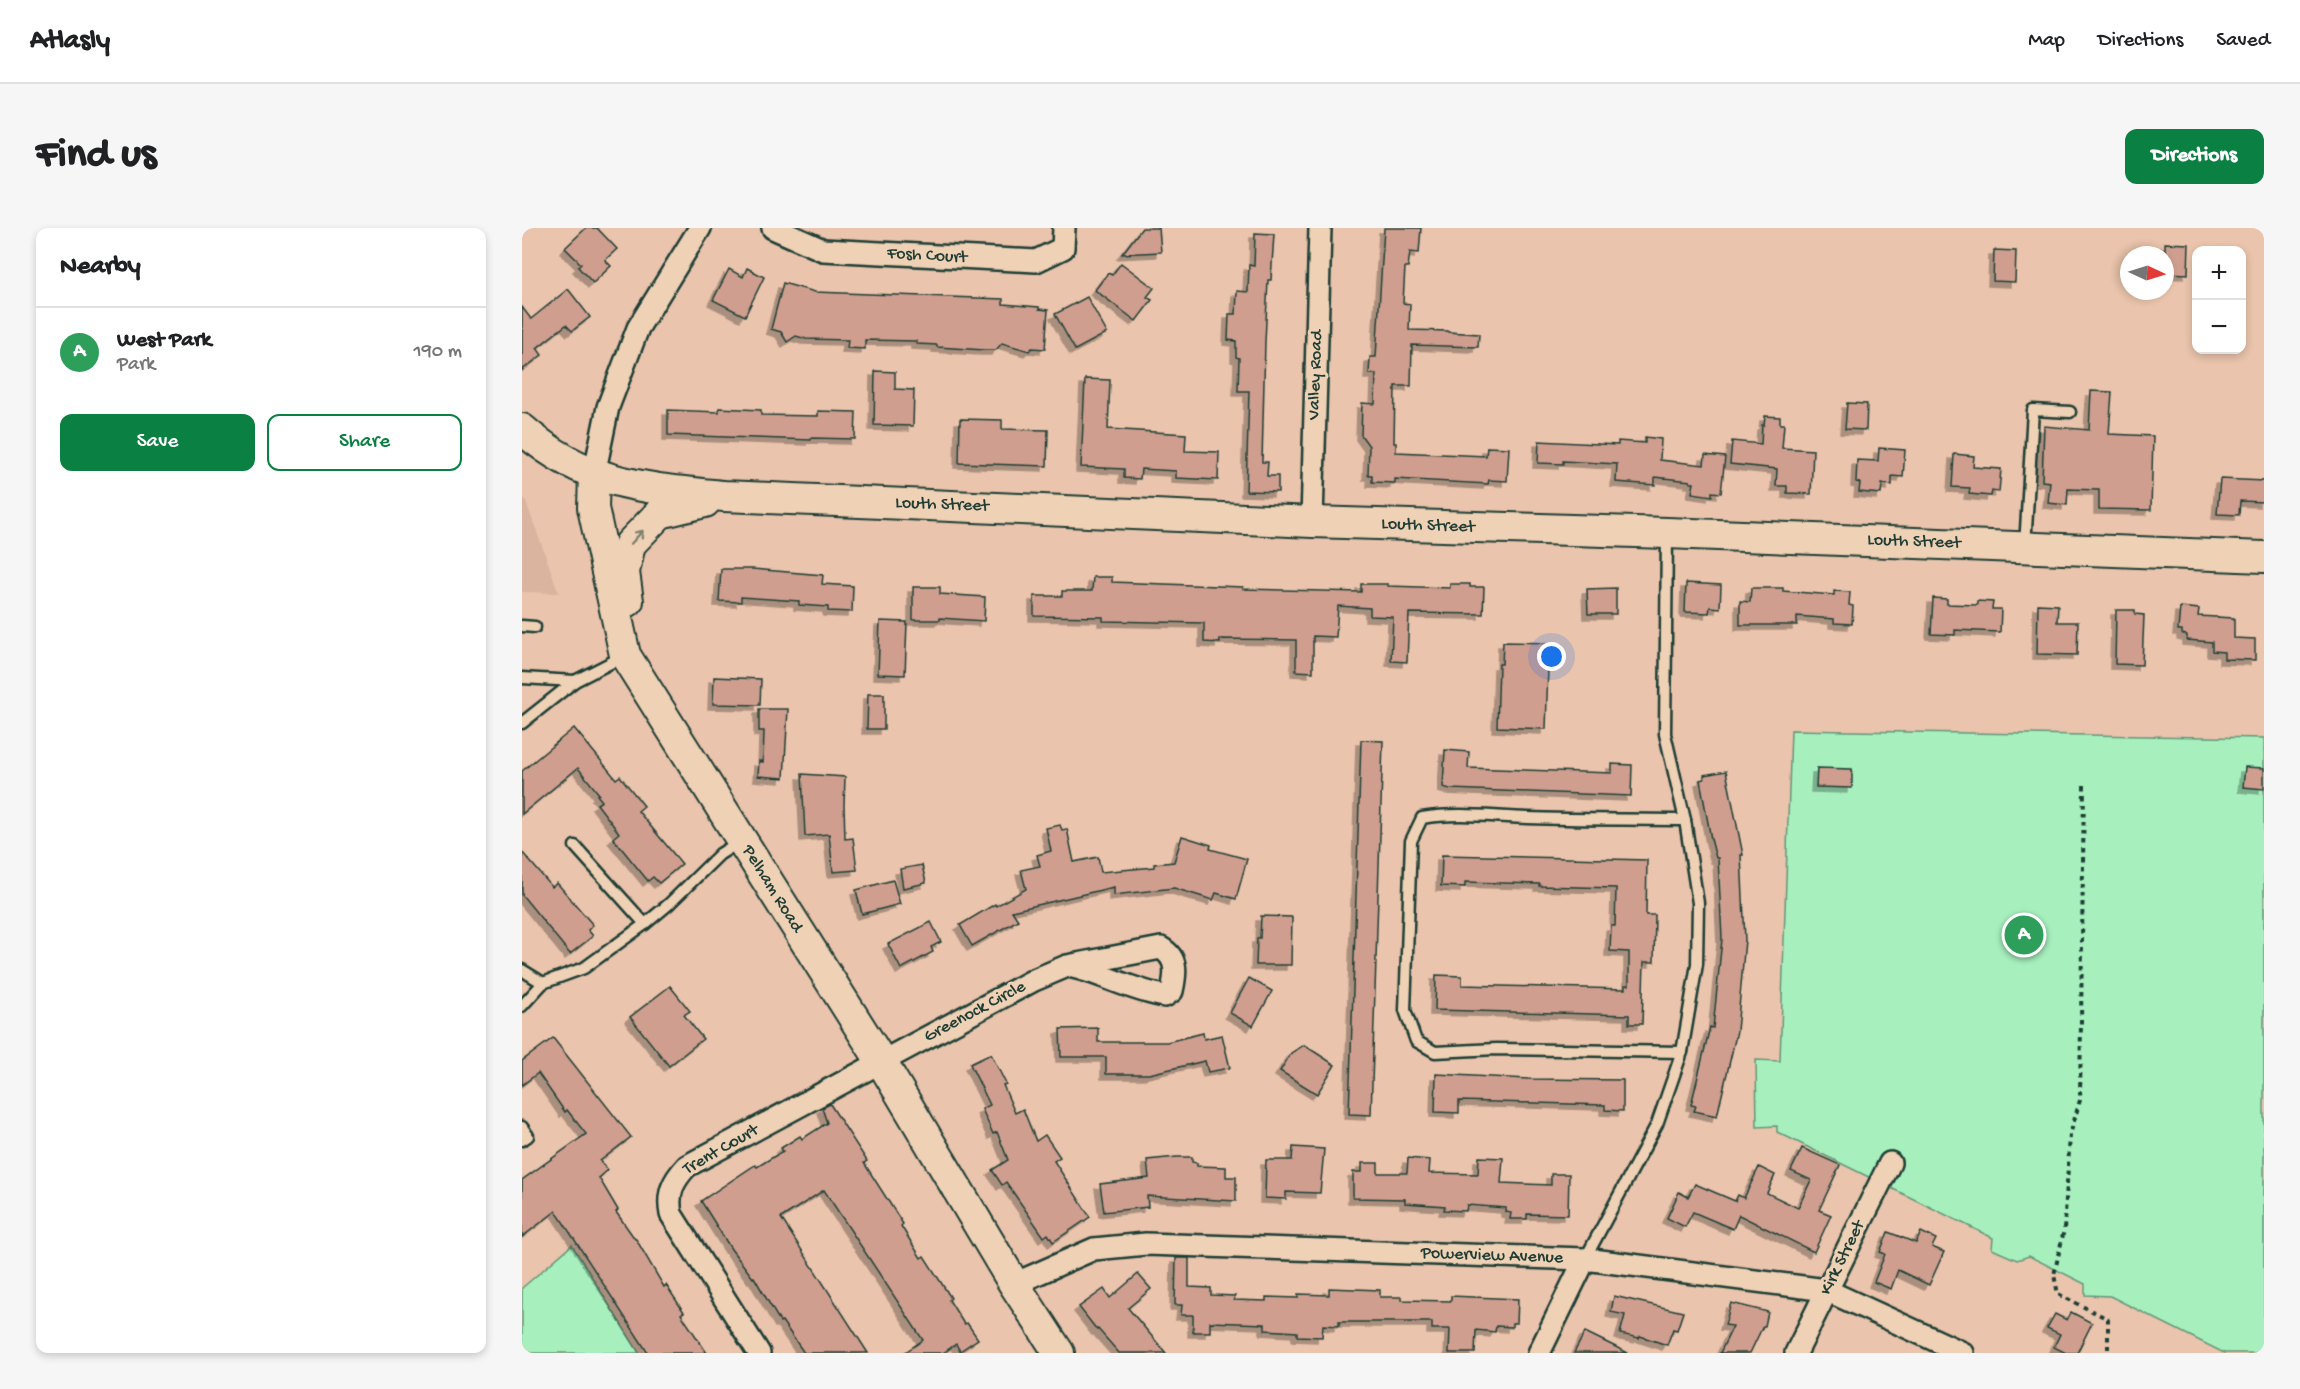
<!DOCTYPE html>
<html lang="en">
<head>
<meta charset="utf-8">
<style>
	body { margin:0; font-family:"Gochi Hand",sans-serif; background:#f6f6f6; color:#202124 }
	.controls { position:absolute; right:18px; top:18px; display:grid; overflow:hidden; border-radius:12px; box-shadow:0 3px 9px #0003 }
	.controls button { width:54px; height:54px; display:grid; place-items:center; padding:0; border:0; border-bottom:2px solid #e0e0e0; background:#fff; color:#202124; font:30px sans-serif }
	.compass { position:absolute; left:1598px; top:18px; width:54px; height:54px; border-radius:50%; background:#fff; box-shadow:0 3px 9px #0003; rotate:94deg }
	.you { position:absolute; left:1030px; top:429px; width:21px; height:21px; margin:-15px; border:4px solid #fff; border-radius:50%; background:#1a73e8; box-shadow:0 0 0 9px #1a73e833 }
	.badge { display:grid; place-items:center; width:39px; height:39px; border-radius:50%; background:#0b8043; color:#fff; font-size:20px; font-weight:700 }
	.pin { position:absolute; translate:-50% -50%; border:3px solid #fff; box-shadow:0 2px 6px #0006 }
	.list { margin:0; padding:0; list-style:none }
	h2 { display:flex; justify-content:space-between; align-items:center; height:78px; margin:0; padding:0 24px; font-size:26px }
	h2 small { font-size:20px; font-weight:400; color:#757577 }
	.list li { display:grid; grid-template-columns:39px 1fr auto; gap:18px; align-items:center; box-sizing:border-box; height:90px; padding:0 24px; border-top:2px solid #e0e0e0 }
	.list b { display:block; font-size:22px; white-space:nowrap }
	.list p { margin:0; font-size:20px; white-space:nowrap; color:#757577 }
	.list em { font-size:20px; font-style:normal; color:#757577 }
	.actions { display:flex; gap:12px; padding:18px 24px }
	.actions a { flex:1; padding:14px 0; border:2px solid #0b8043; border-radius:12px; text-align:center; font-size:21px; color:#0b8043 }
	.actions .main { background:#0b8043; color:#fff }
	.map { position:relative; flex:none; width:1742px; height:1125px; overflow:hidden; border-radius:12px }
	header { display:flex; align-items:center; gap:36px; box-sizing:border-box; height:84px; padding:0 30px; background:#fff; border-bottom:2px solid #e0e0e0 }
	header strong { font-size:28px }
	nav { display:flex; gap:33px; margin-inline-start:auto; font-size:21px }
	.intro { display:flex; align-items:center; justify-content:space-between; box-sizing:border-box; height:144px; padding:0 36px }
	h1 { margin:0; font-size:42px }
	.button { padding:15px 27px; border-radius:12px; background:#0b8043; color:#fff; font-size:21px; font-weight:700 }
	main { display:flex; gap:36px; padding:0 36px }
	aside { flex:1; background:#fff; border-radius:12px; box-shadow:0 3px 9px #0003 }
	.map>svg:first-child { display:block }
	.built { fill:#dab49f }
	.green { fill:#a7f0be; stroke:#639679; stroke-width:1.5 }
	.building { fill:#cf9e8f; stroke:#1f3d34; stroke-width:1.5; filter:url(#shadow) }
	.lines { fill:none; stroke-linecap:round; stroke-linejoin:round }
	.lane-casing { stroke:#1f3d34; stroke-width:15 }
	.street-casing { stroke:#1f3d34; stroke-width:26 }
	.secondary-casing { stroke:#1f3d34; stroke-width:34 }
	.path { stroke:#1f3d34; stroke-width:4; stroke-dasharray:4.5 4.5; stroke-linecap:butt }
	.lane { stroke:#efd1b5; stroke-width:10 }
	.street { stroke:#efd1b5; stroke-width:21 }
	.secondary { stroke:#efd1b5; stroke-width:30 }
	.oneway { stroke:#7d806e }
	.labels { text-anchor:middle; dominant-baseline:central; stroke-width:6; stroke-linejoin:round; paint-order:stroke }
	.street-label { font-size:18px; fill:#1f3d34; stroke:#efd1b5 }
</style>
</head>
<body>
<header>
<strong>Atlasly</strong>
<nav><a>Map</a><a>Directions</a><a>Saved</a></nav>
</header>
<div class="intro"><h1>Find us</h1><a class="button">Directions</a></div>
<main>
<aside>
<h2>Nearby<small></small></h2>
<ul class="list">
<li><span class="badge" style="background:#2e9e5b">A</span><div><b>West Park</b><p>Park</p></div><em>190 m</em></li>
</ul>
<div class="actions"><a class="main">Save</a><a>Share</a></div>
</aside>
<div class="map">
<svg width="1742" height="1125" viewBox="0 0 1742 1125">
	<defs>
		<filter id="shadow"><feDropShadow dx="-5" dy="5" stdDeviation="0" flood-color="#0004"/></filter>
	</defs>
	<rect width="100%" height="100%" fill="#eac4ac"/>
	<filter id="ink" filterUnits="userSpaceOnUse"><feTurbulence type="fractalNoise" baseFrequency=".0167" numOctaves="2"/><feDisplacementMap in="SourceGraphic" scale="12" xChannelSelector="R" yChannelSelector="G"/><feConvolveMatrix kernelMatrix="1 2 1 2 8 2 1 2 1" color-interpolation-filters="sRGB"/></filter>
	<g filter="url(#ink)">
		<path class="built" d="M0,271H3L37,365L0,364Z"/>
		<g class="green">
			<path d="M1269,502L1742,510V1125H1702L1588,1068L1563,1067V1056L1507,1028L1495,1032L1470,1021L1471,1010L1255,904V898L1235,899L1234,832L1258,833Z"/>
			<path d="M50,1017L117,1125H0V1060Z"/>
		</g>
		<g class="building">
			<path d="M64,0H75L95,21L83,32L89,38L71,55L56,39L59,36L43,20Z"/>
			<path d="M620,0H637L639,24L600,26Z"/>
			<path d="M862,0H899L897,25L888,24L886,39H883L881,75L888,76L887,102L926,103V104L957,106L956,119L890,117L889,158H873L872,215H874V224L964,228L965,219L987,220L985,253L967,252L966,256L873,251V255L850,254V247H846L847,218L839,207L840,175L853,176L854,146H847L848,129H854Z"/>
			<path d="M733,5L752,6L749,52H746L743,114L740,234H746L745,248H756V264L724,263L727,163H716L717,130L714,129V113L706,112L707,86H714L715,63L726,64L727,37L732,38Z"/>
			<path d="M1643,15L1667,16L1666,46L1643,45Z"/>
			<path d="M1472,22L1494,23L1493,54L1471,53Z"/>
			<path d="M599,35L632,60L625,69L630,72L614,93L573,62L586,45L590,47Z"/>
			<path d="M225,40L242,49L223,88L191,72L207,41L221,49Z"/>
			<path d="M261,55L293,64L481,71V76L517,79V81L526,82L523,121L510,120L507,123L480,115L474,122H463L415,119V117L394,116V113L343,112V121L325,120L326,112L284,111L274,108L265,114L259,104L249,101Z"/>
			<path d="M46,61L68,89L50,103L44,97L15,120L20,127L0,142V79L9,91Z"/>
			<path d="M565,69L585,105L553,122L533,86Z"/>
			<path d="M353,143L373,144V161L392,162L391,198L352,197Z"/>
			<path d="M563,151L588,152L586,201L664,206L663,223L697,224L696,252L654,250V243L619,241L618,251L602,250V241L559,239Z"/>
			<path d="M1569,163L1590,164L1587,206L1631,208L1629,282L1577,281V262L1546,261L1545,277L1526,275L1528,254L1520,253L1522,198L1567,202Z"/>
			<path d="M1325,175L1345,176L1344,202L1323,201Z"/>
			<path d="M197,180L239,182V187L296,188V183L334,184L333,211L289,210V212L146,207V182L197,184Z"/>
			<path d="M1243,188L1258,189V196H1262L1260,220L1291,222L1289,266L1265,265V258H1254L1255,241L1208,236L1210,213L1239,216L1240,197H1242Z"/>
			<path d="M438,191L480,192V201L526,202L525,238L437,235Z"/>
			<path d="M1123,209L1139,211L1138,232L1182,237L1183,227L1203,229L1199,265L1190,264V268L1170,265L1172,255H1168V253L1133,249V257L1094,254L1095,236L1041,233V236L1016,235L1017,213L1096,217V213L1123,215Z"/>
			<path d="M1357,220L1383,222L1381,249L1370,248V257L1360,256L1359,266L1337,264L1338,255L1334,254L1335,232L1356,233Z"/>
			<path d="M1432,226L1452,228L1451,239L1479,241L1477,264L1470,263L1469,268L1447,266L1448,260L1430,259Z"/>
			<path d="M1698,251L1742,253V274L1718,273L1717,287L1695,286Z"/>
			<path d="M199,341H230L301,347L300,356L331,358L330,384L306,383V379L277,377V373L219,369V374L197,373Z"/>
			<path d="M571,349H590V354L721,359V361L839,364V356H866V358L928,360V356H948V359H962L961,386L887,385L885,434L869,433L871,389L848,388V380L816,378L814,409L791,408V444L774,443V412L698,411V415L682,414V395L581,393V389L512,388V368H540V363H570Z"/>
			<path d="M1164,355L1199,357L1198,380L1188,379L1187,385L1163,384Z"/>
			<path d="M391,359H418V366L463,369L462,393L418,390V392H391Z"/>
			<path d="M1094,360V386H1066L1065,361Z"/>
			<path d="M1229,360H1261V363L1312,367V363L1328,364L1327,377L1331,378L1330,396L1312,395V391L1275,388V397H1218V373L1228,374Z"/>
			<path d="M1411,370L1425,371V376L1455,377V373L1471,374L1470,381H1479L1478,404L1433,402V407L1409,406Z"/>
			<path d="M1516,376L1536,377L1535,394H1556L1555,427L1515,426Z"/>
			<path d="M1658,379L1677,381L1676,388L1712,390V410L1733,411V432L1702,431V424L1690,423V414L1665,412V407L1660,406V402H1656Z"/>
			<path d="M1594,382H1613V386L1622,387L1620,437L1593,436Z"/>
			<path d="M358,393L385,394L383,447L356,446Z"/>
			<path d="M981,414L1030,415L1029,440H1026L1024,501L975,499L977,436H980Z"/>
			<path d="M192,449L239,451L238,477L191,476Z"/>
			<path d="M346,466H362V501H345Z"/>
			<path d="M237,481H266L262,550L236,548L237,533L241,534L242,503H237Z"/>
			<path d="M52,500L94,551L98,548L122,578L116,583L160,636L137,655L131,649L126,653L91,610L97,605L75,576L80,573L75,567L77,566L56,540L0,586V543Z"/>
			<path d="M839,512L861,513L849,887L827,886Z"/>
			<path d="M923,522L947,524L946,540L1090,545V536L1110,537L1109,568L928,561L921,559Z"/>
			<path d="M1723,539L1742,540V561L1721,559Z"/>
			<path d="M1295,540L1330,541V560L1294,559Z"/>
			<path d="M1204,543L1221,627H1219L1223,712L1215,803L1195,888L1172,883L1174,878L1169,877L1188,799L1191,800L1200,711L1196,630H1194L1189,611L1178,552L1182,551V547Z"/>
			<path d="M280,546L323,549L322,577L323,611L331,610L335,642L311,644L307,606L283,608Z"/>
			<path d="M538,597L540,602L545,601L552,634L576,629L579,644L632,639V636L652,634L660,608L689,617L688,621L725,631L714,671L694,665L691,672L652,660L592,667V659L490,683L496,692L450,718L438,697L473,676L474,678L504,661L499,642L518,638L515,627L529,623L524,600Z"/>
			<path d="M0,624L30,659L35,655L71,697L66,702L71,708L48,726L0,667Z"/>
			<path d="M920,627L1125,632L1124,687H1133L1132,734H1122L1120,796H1107V787L913,782L914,747L940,748V757L1103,761V757H1107V724L1088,723L1089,698H1093L1094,660L1017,658L1018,656L943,654V659L919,658Z"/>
			<path d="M400,637L404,655L381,660L378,641Z"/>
			<path d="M371,652L378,676L340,686L334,662Z"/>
			<path d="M739,688L770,689L769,737H734L735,710H738Z"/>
			<path d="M409,694L419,714L409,719L411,724L379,741L366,716Z"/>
			<path d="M727,750L750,763L731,798L708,785Z"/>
			<path d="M148,758L168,783L162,787L181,811L147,838L108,789Z"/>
			<path d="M576,800V814H645L681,805L682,811L700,807L708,840L686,844L683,833L627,846H584V829H539L538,801Z"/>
			<path d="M31,810L109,909L78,933L86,942L77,950L96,982L94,984L113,1011H114L142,1059L144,1057L162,1084L159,1086L185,1125H126L34,983L0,1009V952L64,906L45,882L43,884L16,845L0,857V833Z"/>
			<path d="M782,817L813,837L795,866L758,843L769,825Z"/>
			<path d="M469,826L484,856L481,857L493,885L501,881L514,913L523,907L538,929L532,933L568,989L531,1014L526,1006L522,1009L484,954L480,957L470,942L486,932L475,904L471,906L460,881L468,877L448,836Z"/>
			<path d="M914,846L1006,851L1101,852V883L1083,882V877L937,873V885L913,884Z"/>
			<path d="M308,876L345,933L342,935L381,996L379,998L399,1030L402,1028L429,1070L427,1072L442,1096L445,1095L456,1111L438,1123L434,1116L421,1125H382L401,1112L302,962L259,990L346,1125H282L260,1093L258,1094L232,1049L231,1050L209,1021L179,973L233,937L235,939L261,923L259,920L278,908L280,911L305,895L300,880Z"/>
			<path d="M771,919L802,921L798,965L764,964V971L743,970L744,932H770Z"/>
			<path d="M1280,920L1318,937L1297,982L1309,987L1292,1024L1217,987L1211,1001L1171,984L1163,999L1145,990L1157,964L1166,969L1173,956L1213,973L1216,967L1222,970L1237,939L1253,947L1245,965L1276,980L1289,952L1269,943Z"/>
			<path d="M655,929H670V934L675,935V938L704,939V949H714V973L625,968L626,979L582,984L578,956L627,950L625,932Z"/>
			<path d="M957,929L981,930L979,955L1029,957V946H1047L1046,987L1005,986V991H988L989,985L984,984V980L945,977L944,983L922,982L923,978L883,975V971L831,970V944H840V935H856V945H885L886,930L908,932L907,945L956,946Z"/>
			<path d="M1366,1004L1394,1015L1399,1004L1414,1011L1410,1019L1422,1024L1407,1057L1376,1042L1369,1061L1352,1054L1363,1026L1358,1024Z"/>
			<path d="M654,1030H667V1059L689,1060V1067L713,1068L712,1072L744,1073V1069L776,1070V1066L807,1067V1060L858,1062V1069H880V1072L929,1073V1068L996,1071L995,1095H990V1099L974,1098L973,1104L954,1102L953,1125H927L928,1101H910V1094H817V1098L801,1097L800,1109L775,1108V1104L743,1102V1096L688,1094V1104H671V1087H659L660,1077H653Z"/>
			<path d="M616,1046L629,1061L606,1080L644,1125H597L576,1101L575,1102L557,1079L582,1061L588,1070Z"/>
			<path d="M1092,1068L1161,1084L1155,1102L1151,1101L1145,1117L1118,1108L1117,1110L1098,1106L1103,1087L1089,1084Z"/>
			<path d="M1209,1075L1246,1084L1243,1098H1241L1228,1125H1198L1211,1098L1203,1097Z"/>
			<path d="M1549,1084L1570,1095L1555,1125H1544L1532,1119L1538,1106L1525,1100L1533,1086L1545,1092Z"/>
			<path d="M1063,1104L1106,1125H1052Z"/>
		</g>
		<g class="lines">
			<defs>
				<g id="lane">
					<path d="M1503,319L1511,182L1548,184"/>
					<path d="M0,398L13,399"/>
					<path d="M0,450L53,453"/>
					<path d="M0,495L53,453L102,428"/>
					<path d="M53,618L123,696"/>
					<path d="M0,742L21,755"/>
					<path d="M0,778L21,755L62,740L123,696L147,676L198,626L219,613"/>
					<path d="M1160,824L974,821L913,824L894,813L883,782L889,613L900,590C936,584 970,589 1006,590C1058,592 1111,591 1163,592"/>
					<path d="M0,899L6,908L0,912"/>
					<path d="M1063,1031L1135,896L1160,824L1175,736L1176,675L1163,592L1143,506L1145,306"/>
				</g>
				<g id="street">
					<path d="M251,0L301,22L514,33L541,20L542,0"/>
					<path d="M72,247L86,179L116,100L178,0"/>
					<path d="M790,294L798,0"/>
					<path d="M492,1056L572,1021L624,1016L1063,1031L1304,1062L1441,1125"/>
					<path d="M237,1125L149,986C145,965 151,953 165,938L512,752L545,738L639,720C656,730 654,745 650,763L643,768C610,763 580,745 547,738"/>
					<path d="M1017,1125L1063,1031"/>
					<path d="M1274,1125L1368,935"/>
				</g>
				<g id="secondary">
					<path d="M0,201C64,257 121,260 202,268L790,294L1145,305L1742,329"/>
					<path d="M72,247L71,280L103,427L359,833L492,1056L537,1125"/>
					<path d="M106,373L102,344L108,316L138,285L183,274"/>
				</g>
			</defs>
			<use href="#lane" class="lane-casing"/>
			<use href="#street" class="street-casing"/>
			<use href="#secondary" class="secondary-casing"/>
			<path class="path" d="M1562,557L1558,872L1548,907L1542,1002L1532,1047L1536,1066L1586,1091V1121"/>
			<use href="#lane" class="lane"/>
			<use href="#street" class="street"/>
			<use href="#secondary" class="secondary"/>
		</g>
		<defs><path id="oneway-shaft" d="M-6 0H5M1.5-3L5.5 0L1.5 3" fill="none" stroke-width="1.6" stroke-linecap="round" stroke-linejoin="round" transform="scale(1.5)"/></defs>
		<use class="oneway" href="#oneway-shaft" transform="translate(115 309) rotate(-48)"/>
	</g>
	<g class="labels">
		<g class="street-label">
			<text transform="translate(405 28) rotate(3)">Fosh Court</text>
			<text transform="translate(794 147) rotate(-88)">Valley Road</text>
			<text transform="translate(420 277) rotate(2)">Louth Street</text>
			<text transform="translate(906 298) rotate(2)">Louth Street</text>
			<text transform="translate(1392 314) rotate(2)">Louth Street</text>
			<text transform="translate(250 661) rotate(58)">Pelham Road</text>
			<text transform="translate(453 784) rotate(-28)">Greenock Circle</text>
			<text transform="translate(199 922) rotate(-30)">Trent Court</text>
			<text transform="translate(970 1028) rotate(2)">Powerview Avenue</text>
			<text transform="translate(1321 1030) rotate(-64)">Kirk Street</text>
		</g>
	</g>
</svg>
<div class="controls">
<button>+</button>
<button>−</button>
</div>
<svg class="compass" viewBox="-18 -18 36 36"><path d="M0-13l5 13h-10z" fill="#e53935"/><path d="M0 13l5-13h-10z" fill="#757577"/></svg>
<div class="you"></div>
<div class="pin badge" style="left:1502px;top:707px;background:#2e9e5b">A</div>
</div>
</main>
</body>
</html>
